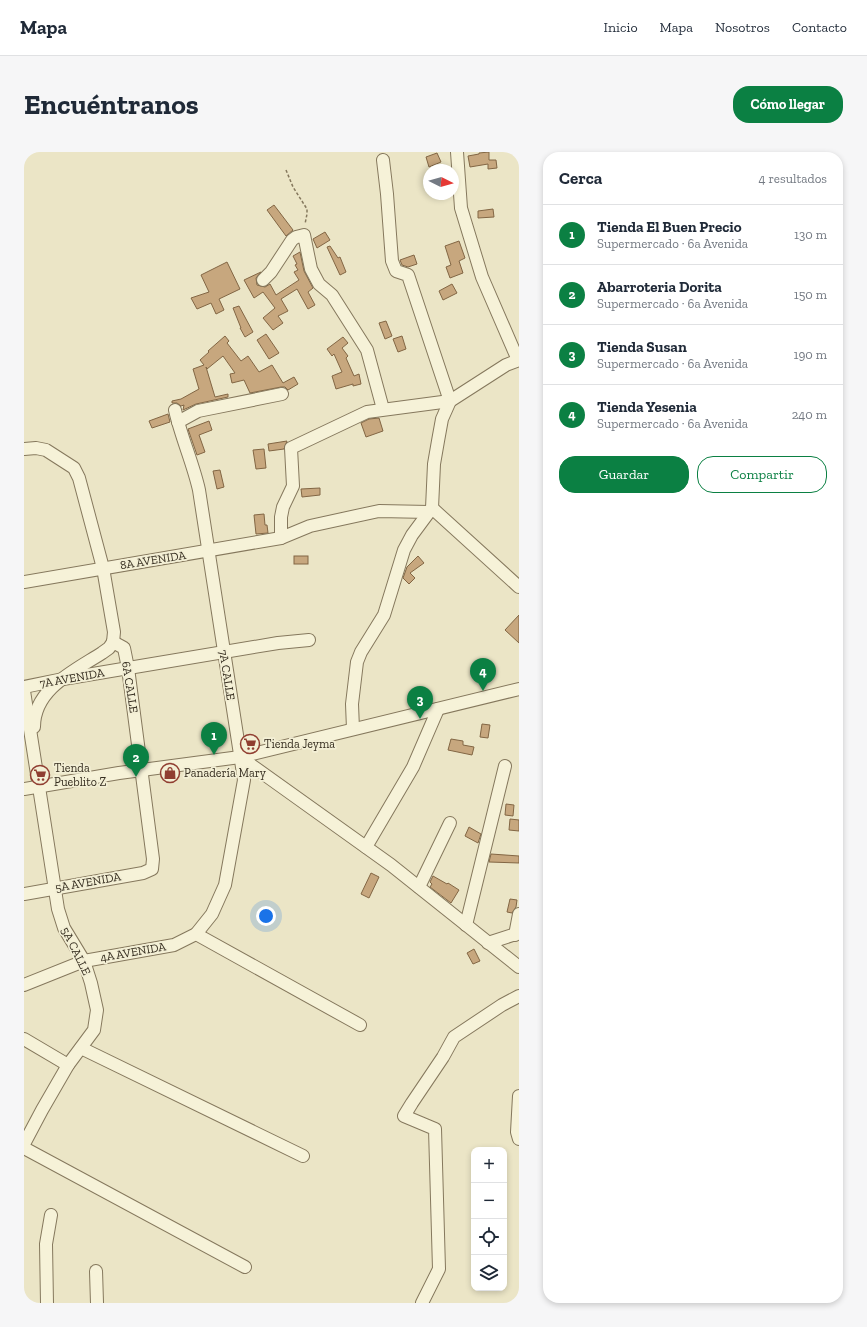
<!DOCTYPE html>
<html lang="es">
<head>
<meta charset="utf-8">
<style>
	body { margin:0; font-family:"Zilla Slab",serif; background:#f6f6f7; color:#1f2937 }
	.controls { position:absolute; right:12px; bottom:12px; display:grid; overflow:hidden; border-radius:8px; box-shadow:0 2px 6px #0003 }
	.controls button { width:36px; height:36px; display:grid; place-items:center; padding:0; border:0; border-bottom:1px solid #e0e1e3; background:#fff; color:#1f2937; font:20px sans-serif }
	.compass { position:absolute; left:399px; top:12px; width:36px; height:36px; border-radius:50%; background:#fff; box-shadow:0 2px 6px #0003; rotate:95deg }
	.you { position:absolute; left:242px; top:764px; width:14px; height:14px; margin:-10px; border:3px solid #fff; border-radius:50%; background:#1a73e8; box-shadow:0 0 0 6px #1a73e833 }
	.badge { display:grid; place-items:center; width:26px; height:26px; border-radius:50%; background:#0b8043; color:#fff; font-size:13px; font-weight:700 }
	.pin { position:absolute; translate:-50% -33px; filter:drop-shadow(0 1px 2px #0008) }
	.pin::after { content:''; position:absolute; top:21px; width:14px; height:12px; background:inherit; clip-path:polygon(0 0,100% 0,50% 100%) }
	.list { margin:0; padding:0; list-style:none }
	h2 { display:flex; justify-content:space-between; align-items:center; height:52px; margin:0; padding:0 16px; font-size:17px }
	h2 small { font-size:13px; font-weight:400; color:#747a83 }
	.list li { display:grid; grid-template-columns:26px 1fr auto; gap:12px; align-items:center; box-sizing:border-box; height:60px; padding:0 16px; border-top:1px solid #e0e1e3 }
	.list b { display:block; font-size:15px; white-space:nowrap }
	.list p { margin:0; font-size:13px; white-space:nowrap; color:#747a83 }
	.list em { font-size:13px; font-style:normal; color:#747a83 }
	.actions { display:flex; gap:8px; padding:12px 16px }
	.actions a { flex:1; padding:9px 0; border:1px solid #0b8043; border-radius:16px; text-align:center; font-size:14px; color:#0b8043 }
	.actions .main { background:#0b8043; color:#fff }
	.icon { flex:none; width:22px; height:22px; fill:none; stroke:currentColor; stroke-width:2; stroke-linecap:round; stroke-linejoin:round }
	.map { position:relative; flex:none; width:495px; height:1151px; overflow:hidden; border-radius:16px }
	header { display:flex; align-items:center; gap:24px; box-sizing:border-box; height:56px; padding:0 20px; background:#fff; border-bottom:1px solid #e0e1e3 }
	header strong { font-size:19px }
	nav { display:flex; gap:22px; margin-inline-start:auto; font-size:14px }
	.intro { display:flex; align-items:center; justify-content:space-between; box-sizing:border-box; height:96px; padding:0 24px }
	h1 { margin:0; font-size:28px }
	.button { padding:10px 18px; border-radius:16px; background:#0b8043; color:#fff; font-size:14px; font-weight:700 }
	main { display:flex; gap:24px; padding:0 24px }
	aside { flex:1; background:#fff; border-radius:16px; box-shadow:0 2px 6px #0003 }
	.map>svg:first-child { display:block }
	.building { fill:#c7a77e; stroke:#826644 }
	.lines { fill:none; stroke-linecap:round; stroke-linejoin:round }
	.minor-casing { stroke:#85785d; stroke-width:14 }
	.path { stroke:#85785d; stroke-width:1.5; stroke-dasharray:3 2; stroke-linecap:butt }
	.minor { stroke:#f6f2d8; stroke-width:12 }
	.labels { text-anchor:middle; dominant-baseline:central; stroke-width:3.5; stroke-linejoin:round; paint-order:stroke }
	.street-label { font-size:12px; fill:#362e20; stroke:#f3efd5 }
	.poi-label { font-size:12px; fill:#362e20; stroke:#f3efd5; text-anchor:start }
</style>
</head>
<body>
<header>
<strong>Mapa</strong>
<nav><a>Inicio</a><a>Mapa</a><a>Nosotros</a><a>Contacto</a></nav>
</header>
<div class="intro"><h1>Encuéntranos</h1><a class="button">Cómo llegar</a></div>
<main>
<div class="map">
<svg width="495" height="1151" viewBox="0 0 495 1151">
	<rect width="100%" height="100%" fill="#ebe5c6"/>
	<g class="building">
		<path d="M465,0V8H472L473,16L464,17V12L446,15L444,4L455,2V1Z"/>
		<path d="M413,1L417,10L405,15L402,5Z"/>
		<path d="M250,53L269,78L262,84L243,58Z"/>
		<path d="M469,57L470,65L454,66V59Z"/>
		<path d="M301,80L306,88L293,96L289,87Z"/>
		<path d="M435,89L441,106L435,109L439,121L426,126L422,115L427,113L421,94Z"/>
		<path d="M306,94L314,106L316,105L322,120L316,123L303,95Z"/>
		<path d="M276,100L280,119L289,136L284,140L291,153L284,157L273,137L257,147L264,159L254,164L259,171L249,178L239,166L251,156L239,140L230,146L220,128L237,120L232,126L233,133L241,135L246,132L252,143L275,128L270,120L274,118L271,113L273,112L269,104Z"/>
		<path d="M390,103L393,112L384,115L378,113L376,108Z"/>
		<path d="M203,110L216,137L195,147L200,158L192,162L187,151L173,157L167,146L185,140L177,123Z"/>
		<path d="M428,132L433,141L419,148L415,139Z"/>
		<path d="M215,154L229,180L221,185L216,176H217L209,156Z"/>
		<path d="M362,169L368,184L361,187L355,171Z"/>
		<path d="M242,182L255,201L245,207L233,188Z"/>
		<path d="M201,184L205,189L203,191L217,209L224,204L235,220L248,213L259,231L270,225L274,232L264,238L261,235H257L226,241L220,228L208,231L206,222L211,221L199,204L183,217L182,215L191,245L204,242V245L172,252L159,258L160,253L157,254L153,251H148V249L157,247L175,237L169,217L180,213L176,208L185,200L184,199Z"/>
		<path d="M378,184L382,197L374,200L369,187Z"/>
		<path d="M319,185L324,191L318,196L324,204L322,206L330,224L335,222L337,232L329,234V232L312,237L308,224L318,220L310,202L308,204L303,197Z"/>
		<path d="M144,262L146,270L128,276L125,269Z"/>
		<path d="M355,266L359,279L342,285L337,271L345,267Z"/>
		<path d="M185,269L188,278L175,283L181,300L173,303L164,277Z"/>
		<path d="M263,289L260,297L245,299L244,292Z"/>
		<path d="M240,297L242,316L232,317L229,298Z"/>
		<path d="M196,318L200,335L193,337L189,319Z"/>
		<path d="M296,336V343L278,345L277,337Z"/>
		<path d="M240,362L241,373H243L244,381L232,382L230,363Z"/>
		<rect x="270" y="404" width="14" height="8"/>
		<path d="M394,404L400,411L386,421L391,426L385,432L379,426L383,415Z"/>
		<path d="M495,463V491L481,478Z"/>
		<path d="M458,572L466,573L464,586L456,585Z"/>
		<path d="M427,587L439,589V593L450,595L448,603L424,598Z"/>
		<path d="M482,652L490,653L489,664L481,663Z"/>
		<path d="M486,667L495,668V679L485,678Z"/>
		<path d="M445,675L457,682L454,691L441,684Z"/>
		<path d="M467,702L495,704V711L465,710Z"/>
		<path d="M347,721L355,725L345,746L337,742Z"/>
		<path d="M409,724L423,732L424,731L435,738L427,751L406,735L408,732L406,730Z"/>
		<path d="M486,747L493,748L492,755L488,761L483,760Z"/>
		<path d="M450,797L456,809L449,812L443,801Z"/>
	</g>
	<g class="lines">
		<defs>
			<g id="minor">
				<path d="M433,0L437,56L458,125L494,208"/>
				<path d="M239,128L247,120L268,88L272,85L280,83L287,117L295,132L308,143L343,198L359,257"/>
				<path d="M154,270L174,259L258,242"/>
				<path d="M0,297L12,296L22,298L50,316L55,326L79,416L90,480L89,490"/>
				<path d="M408,356L495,435"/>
				<path d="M257,386V365L259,355L269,334L267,296L343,260L426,249L482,213L495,208"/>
				<path d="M0,430L257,386L286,374L355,359L405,360"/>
				<path d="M0,535L39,527L254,491L285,488"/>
				<path d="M0,539L34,757L40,776L60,809L67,831L73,858L70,878L44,913L18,958L0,992"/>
				<path d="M10,575C10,537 50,519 78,501L85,496L89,490"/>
				<path d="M329,577L328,552L333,510L337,500L360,463L380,398L388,383L408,356L410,312L414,289L418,267L426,249L384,123L372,119L368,109L363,42L359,8"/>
				<path d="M216,605L367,713L495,815"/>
				<path d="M0,637L95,621L216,605L495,537"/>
				<path d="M342,695L389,615L414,557"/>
				<path d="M395,735L426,671"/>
				<path d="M0,742L119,721L128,717L129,707L104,516L100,496L89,490"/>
				<path d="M442,773L481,614"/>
				<path d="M172,782L336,873"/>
				<path d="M491,783L495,762"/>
				<path d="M464,791L495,781"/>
				<path d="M0,833L60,809L150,793L172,782L188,762L201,733L220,628L175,338C169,311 157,285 151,258"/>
				<path d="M0,887L44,913"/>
				<path d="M57,896L279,1004"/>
				<path d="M495,944L493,980L495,987"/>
				<path d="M0,996L221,1115"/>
				<path d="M72,1119L73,1151"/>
				<path d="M23,1151L22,1092L27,1063"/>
				<path d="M398,1151L415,1117L411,977L380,964L388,951L419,905L430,885L478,853L495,844"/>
			</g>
		</defs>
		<use href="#minor" class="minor-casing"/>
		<path class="path" d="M262,18L269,35L283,57V62L281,72"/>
		<use href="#minor" class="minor"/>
	</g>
	<defs>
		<symbol id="supermarket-ring" viewBox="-11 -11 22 22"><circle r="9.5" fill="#f3efd5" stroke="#903e31" stroke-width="1.5"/><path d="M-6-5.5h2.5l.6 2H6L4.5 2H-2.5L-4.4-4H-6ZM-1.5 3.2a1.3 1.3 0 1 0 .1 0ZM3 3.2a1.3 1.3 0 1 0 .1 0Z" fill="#903e31"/></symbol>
		<symbol id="shop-ring" viewBox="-11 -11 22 22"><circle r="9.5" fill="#f3efd5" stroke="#903e31" stroke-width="1.5"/><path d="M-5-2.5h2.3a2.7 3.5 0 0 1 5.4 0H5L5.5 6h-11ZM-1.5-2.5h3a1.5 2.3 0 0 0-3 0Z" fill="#903e31"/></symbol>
	</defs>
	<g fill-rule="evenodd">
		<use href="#supermarket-ring" x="215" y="581" width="22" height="22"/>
		<use href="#shop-ring" x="135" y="610" width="22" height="22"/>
		<use href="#supermarket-ring" x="5" y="612" width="22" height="22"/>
	</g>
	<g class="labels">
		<g class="street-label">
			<text transform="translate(129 408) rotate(-9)">8A AVENIDA</text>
			<text transform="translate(203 523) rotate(81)">7A CALLE</text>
			<text transform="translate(48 526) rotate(-10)">7A AVENIDA</text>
			<text transform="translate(106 535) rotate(81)">6A CALLE</text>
			<text transform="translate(64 730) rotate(-10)">5A AVENIDA</text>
			<text transform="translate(52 799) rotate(64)">5A CALLE</text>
			<text transform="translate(109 800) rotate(-10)">4A AVENIDA</text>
		</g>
		<g class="poi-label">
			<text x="240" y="592">Tienda Jeyma</text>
			<text x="30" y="616">Tienda<tspan x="30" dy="14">Pueblito Z</tspan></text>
			<text x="160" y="621">Panadería Mary</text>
		</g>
	</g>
</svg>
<div class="controls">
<button>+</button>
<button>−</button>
<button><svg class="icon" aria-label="locate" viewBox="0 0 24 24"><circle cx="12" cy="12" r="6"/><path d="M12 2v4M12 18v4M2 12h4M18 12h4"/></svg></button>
<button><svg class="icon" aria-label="layers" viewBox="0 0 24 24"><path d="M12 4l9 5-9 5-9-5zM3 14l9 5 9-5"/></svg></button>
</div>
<svg class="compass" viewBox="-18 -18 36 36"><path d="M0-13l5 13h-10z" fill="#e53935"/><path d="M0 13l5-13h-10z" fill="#747a83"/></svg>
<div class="you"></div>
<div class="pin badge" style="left:190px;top:603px">1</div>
<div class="pin badge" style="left:112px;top:625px">2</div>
<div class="pin badge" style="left:396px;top:567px">3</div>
<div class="pin badge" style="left:459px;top:539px">4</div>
</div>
<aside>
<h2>Cerca<small>4 resultados</small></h2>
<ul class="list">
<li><span class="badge">1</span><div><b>Tienda El Buen Precio</b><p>Supermercado · 6a Avenida</p></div><em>130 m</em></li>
<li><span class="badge">2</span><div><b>Abarroteria Dorita</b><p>Supermercado · 6a Avenida</p></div><em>150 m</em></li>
<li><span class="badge">3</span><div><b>Tienda Susan</b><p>Supermercado · 6a Avenida</p></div><em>190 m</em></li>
<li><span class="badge">4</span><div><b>Tienda Yesenia</b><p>Supermercado · 6a Avenida</p></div><em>240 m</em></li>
</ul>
<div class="actions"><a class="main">Guardar</a><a>Compartir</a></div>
</aside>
</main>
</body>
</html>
